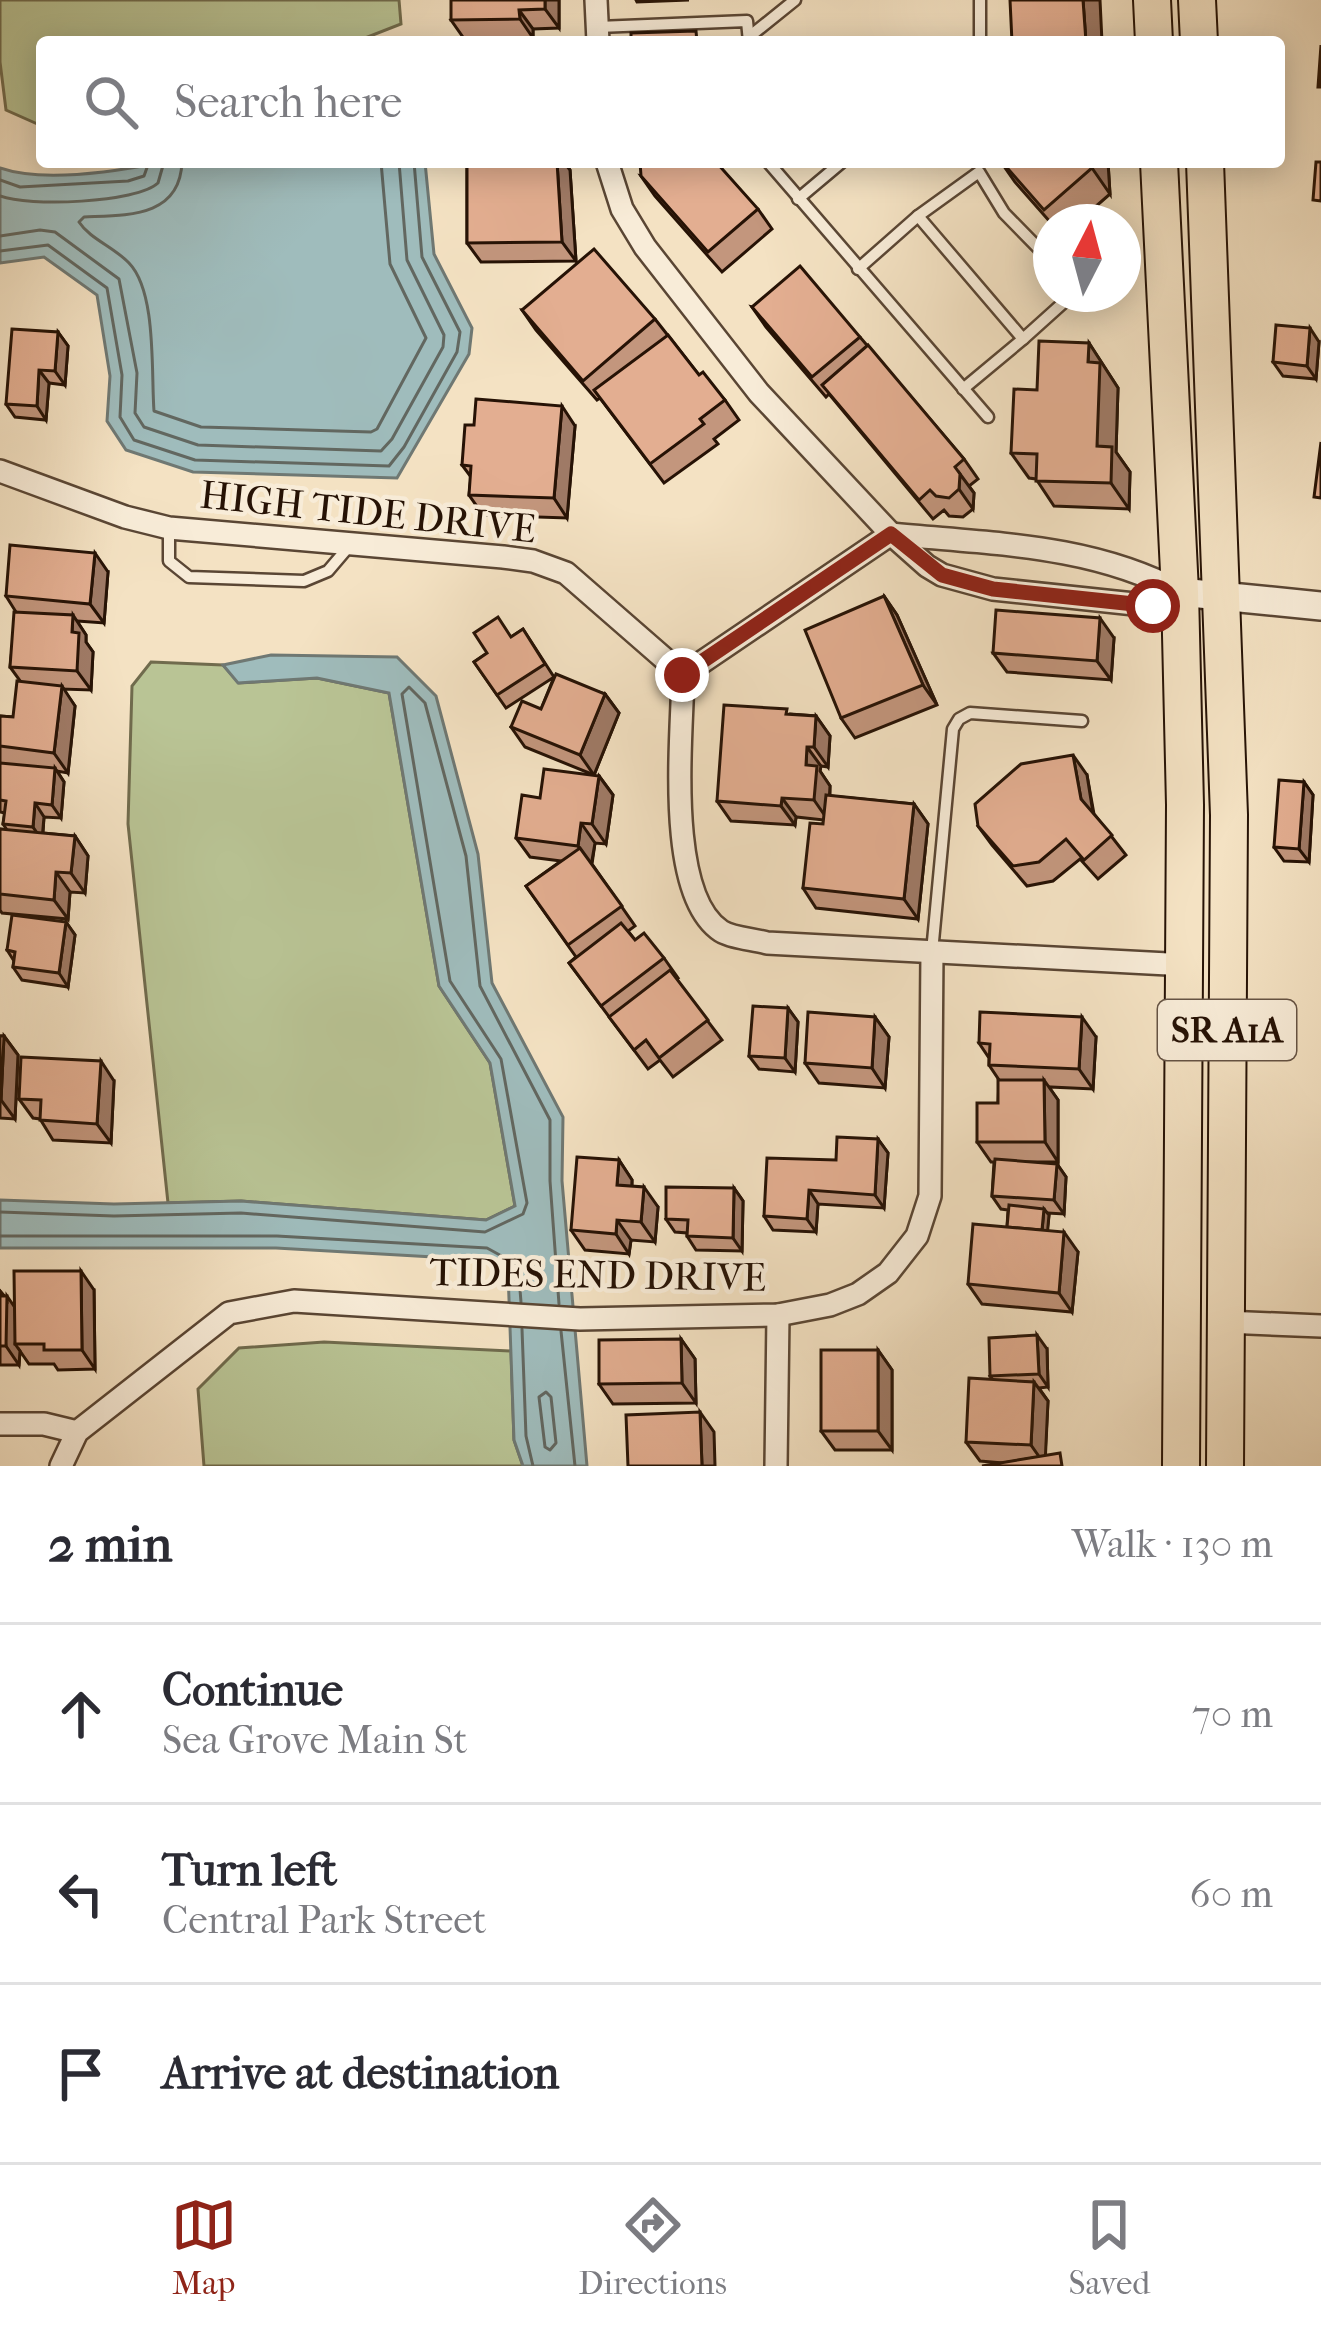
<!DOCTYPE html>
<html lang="en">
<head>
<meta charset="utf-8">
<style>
	body { margin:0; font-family:"IM FELL French Canon",serif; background:#f2f2f3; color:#2b2b33 }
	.compass { position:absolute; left:1033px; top:204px; width:108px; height:108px; border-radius:50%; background:#fff; box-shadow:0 6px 30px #0003; rotate:6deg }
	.stop { position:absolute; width:36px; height:36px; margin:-27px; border:9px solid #8f2418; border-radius:50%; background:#fff }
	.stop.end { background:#8f2418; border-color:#fff; box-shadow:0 3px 12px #0008 }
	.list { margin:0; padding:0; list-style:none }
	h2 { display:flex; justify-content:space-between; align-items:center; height:156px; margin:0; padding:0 48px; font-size:51px }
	h2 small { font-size:39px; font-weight:400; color:#7c7c81 }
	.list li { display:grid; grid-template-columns:78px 1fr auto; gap:36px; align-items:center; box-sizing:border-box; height:180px; padding:0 48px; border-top:3px solid #e1e1e2 }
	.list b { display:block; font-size:45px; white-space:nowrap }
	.list p { margin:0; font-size:39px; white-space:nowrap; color:#7c7c81 }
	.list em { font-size:39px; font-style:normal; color:#7c7c81 }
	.icon { flex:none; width:66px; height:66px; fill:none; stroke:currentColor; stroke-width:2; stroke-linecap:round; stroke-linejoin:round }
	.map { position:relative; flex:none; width:1321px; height:1466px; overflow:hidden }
	.search { position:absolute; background:#fff; box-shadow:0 6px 30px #0003; left:36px; right:36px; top:36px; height:132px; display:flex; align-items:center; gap:30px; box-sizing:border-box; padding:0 42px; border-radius:12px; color:#7c7c81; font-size:45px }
	.sheet { height:696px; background:#fff }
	nav { display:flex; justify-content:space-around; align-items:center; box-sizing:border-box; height:168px; border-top:3px solid #e1e1e2; background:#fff; font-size:33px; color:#7c7c81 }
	nav a { display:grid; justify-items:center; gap:6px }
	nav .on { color:#8f2418 }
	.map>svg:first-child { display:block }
	.green { fill:#b9c495; stroke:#706b4d; stroke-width:3 }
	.water { fill:#9fbcbc; stroke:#6f7873; stroke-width:3 }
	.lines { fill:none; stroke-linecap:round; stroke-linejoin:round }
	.shore { stroke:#626760; stroke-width:3 }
	.service-casing { stroke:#5a4634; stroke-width:15 }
	.minor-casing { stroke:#5a4634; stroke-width:26 }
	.tertiary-casing { stroke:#5a4634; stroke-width:32 }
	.primary-casing { stroke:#261205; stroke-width:40 }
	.service { stroke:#f8ecd8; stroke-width:10 }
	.minor { stroke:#f8ecd8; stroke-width:21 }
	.tertiary { stroke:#f8ecd8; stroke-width:27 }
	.primary { stroke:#f4e2c3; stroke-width:36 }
	.wall { fill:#c3967d; stroke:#261205; stroke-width:3 }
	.shaded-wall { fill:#9f7a66; stroke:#261205; stroke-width:3 }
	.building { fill:#e3ae91; stroke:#261205; stroke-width:3 }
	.route { stroke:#8f2418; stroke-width:15 }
	.labels { text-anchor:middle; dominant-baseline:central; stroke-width:9; stroke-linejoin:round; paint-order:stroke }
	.shield { fill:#f8ecd8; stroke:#655344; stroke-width:3 }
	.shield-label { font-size:36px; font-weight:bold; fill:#261205 }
	.street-label { font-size:39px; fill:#261205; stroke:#f8ecd8 }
</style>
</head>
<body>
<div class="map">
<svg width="1321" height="1466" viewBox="0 0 1321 1466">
	<rect width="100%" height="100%" fill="#f4e2c3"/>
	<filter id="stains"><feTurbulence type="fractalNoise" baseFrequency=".00167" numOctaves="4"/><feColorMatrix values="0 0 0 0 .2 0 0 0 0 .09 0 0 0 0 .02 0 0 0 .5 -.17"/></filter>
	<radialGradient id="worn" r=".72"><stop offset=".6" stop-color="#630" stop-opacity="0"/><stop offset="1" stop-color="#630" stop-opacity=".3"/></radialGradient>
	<g class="green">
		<path d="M0,0H399L401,24L355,42H42V126L6,110L0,62Z"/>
		<path d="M151,662L223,665L239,683L317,678L389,693L439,986L490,1063L515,1206L486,1220L241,1201L168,1203L128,824L132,686Z"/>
		<path d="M324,1342L511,1351L514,1440L523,1466H204L198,1389L239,1348Z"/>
	</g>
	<g class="water">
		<path d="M164,162H425L434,254L472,328L469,354L397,478L193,472L126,450L107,421L110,376L97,295L44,257L0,263V168C43,183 119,171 164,162Z"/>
		<path d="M271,655L397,657L436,696L478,854L492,983L563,1117L562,1181L587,1466H523L514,1440L508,1271L486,1260L276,1248H0V1200L114,1204L241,1201L486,1220L515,1206L490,1063L439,986L389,693L317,678L238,683L223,665Z"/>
	</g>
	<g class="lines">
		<g class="shore">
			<path d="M182,162C180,218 126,215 84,217L79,222C90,239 114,247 129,263C157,292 151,373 154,411L201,427L371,432L377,429L426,338L390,264L381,162"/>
			<path d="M0,180L20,187L128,181L144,176L149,162"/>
			<path d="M0,196C28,207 137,203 158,183L164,162"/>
			<path d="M0,236L40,230L55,232L119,279L137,373L135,413L144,427L198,445L381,451L392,439L443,347L444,335L407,260L399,162"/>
			<path d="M0,251L48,245L107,288L122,375L120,417L134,440L195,460L389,466L404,447L457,352L460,332L422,257L414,162"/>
			<path d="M0,1212L114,1216L241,1213L485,1232L523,1214L527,1203L501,1059L450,981L402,694L409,687L425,703L466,856L480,986L550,1120V1181L559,1304"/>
			<path d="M0,1236H277L487,1248L518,1265L521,1302"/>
			<path d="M522,1329L526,1436L533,1466"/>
			<path d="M561,1331L575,1466"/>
			<path d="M546,1392L551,1397L556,1443L550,1450L545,1447L539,1397Z"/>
		</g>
		<defs>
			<g id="service">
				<path d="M598,27L747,21L749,42"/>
				<path d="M749,37L795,0"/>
				<path d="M980,42V0"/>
				<path d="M768,162L988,417"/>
				<path d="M798,199L842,162"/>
				<path d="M918,216L1023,339L1073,294"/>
				<path d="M858,269L918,216L979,172L1004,213L1051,261"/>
				<path d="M963,389L1023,339"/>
				<path d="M169,528V561L189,577L304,581L328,571L351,544"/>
				<path d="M932,952L953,729L959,719L970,713L1082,721"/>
			</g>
			<g id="minor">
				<path d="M596,0L598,42"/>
				<path d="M607,162L622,209L645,247L759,393L891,534L927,566L942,575L993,589L1153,606L1180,592"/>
				<path d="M0,471L125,517L169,528L503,557L533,561L566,573L683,675C682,737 665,894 721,931C732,938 753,939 767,943L1187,965"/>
				<path d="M891,534C991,544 1091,544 1180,592"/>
				<path d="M683,675L891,534"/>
				<path d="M1225,1322L1321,1326"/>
				<path d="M0,1424H44L77,1432"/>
				<path d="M61,1466L77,1432L229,1313L294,1301L580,1319L778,1315L830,1305L858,1294L888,1273L917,1236L930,1196L932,952"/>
				<path d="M776,1466L778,1315"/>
			</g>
			<path id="tertiary" d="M1180,592L1321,606"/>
			<g id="primary">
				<path d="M1152,0L1154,42"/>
				<path d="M1197,0L1199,42"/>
				<path d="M1159,162L1180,592L1185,805L1181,1466"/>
				<path d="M1205,162L1229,815L1225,1466"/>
			</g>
		</defs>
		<use href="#service" class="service-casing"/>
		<use href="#minor" class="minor-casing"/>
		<use href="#tertiary" class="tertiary-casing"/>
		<use href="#primary" class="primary-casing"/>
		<use href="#service" class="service"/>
		<use href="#minor" class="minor"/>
		<use href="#tertiary" class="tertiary"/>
		<use href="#primary" class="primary"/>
	</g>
	<g class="wall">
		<path d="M559,0V28L533,29V38L465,40L451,20Z"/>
		<path d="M636,0H689L637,2Z"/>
		<path d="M467,162H564L570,170L576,261L481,262L467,243Z"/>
		<path d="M1001,162H1108L1110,194L1078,222L1051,223L1015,182Z"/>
		<path d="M641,176L758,209L772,229L722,272L655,196Z"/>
		<path d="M752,307L860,337L964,459L978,479L969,486L974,493L973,509L963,517L949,516L944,510L933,519L829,394L826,397L766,327Z"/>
		<path d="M522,310L655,319L699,375L725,400L739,420L714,439L718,444L664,483L600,398L597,400L536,330Z"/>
		<path d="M58,332L68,346L65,385L49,383L46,420L15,417L6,404Z"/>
		<path d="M1319,342L1316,379L1283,376L1273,362Z"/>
		<path d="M1089,343L1118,388L1116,452L1130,472L1129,509L1054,506L1036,479L1029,478L1011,453L1037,390Z"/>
		<path d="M575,426L567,518L483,515L469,495L471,477L462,465Z"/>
		<path d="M108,572L104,623L77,621L86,635V642L93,652L91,690L63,689L75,706L68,773L57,771L64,782L61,818L44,817L43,833L75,836L88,856L85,893L70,892L68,919L2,913L0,910V829L7,830L3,824L5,813L0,812V716L13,717L21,682L10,667L16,612L6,596Z"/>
		<path d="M884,596L897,615L937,705L855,738L841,718Z"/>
		<path d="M523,629L554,677L605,694L619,713L594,775L525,747L511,727L541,709L554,677L506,708L474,662Z"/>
		<path d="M1114,638L1111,680L1007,672L993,653Z"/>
		<path d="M790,714L816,716L830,736L828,767L821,766L820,771L830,786V796L914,804L928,824L918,919L816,908L803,888L824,820L796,817L795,825L731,821L717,801Z"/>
		<path d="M1087,775L1094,814L1126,855L1098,879L1080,859L1053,881L1027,886L992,845L978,826Z"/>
		<path d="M599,776L613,795L606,844L595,843L592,864L635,926L628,931L635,940L664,958L678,978L676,979L722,1040L673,1077L660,1060L648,1069L569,963L576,957L526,886L561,861L530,857L516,838L540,798Z"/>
		<path d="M1304,782L1313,795L1309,862L1284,861L1274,847Z"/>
		<path d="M66,922L75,935L68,987L22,980L13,967L14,961L7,950Z"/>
		<path d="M788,1008L798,1022L795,1072L759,1069L749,1056Z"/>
		<path d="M875,1017L889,1037L885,1088L819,1083L805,1063Z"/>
		<path d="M0,1036H4L18,1055L15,1119L0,1118Z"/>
		<path d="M1096,1037L1093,1089L1049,1087L1058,1100V1162H1026L1057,1164L1066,1177L1064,1214L1047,1213L1049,1215L1047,1231L1078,1252L1072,1312L982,1304L968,1284L1007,1227L1008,1210L1001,1209L992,1196L994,1162H991L977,1142L998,1103L999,1080L989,1065V1058L979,1043Z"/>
		<path d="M114,1081L111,1143L53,1140L40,1119L33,1118L19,1099Z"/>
		<path d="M878,1139L888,1153L884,1208L818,1204L816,1232L773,1230L764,1216L836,1160Z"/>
		<path d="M619,1160L632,1180V1186L658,1207L655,1242L631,1240L629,1254L585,1250L571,1230Z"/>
		<path d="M734,1188L743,1201L742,1251L696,1250L687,1236V1233L675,1232L666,1219Z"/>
		<path d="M94,1290L95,1369L58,1370L54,1364H29L20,1351L19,1365H0V1291L14,1307Z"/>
		<path d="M681,1339L695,1359L696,1403L613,1404L599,1384Z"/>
		<path d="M1047,1349L1048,1387L1039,1388L1048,1401L1045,1456L1003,1463L980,1461L966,1442L993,1380L990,1376Z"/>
		<path d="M878,1350L892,1370V1450H835L821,1431Z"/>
	</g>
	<g class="shaded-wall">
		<path d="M545,0H559V28L545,9Z"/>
		<path d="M1083,0H1100L1102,42H1086Z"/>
		<path d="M519,10L533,29V38L520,19Z"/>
		<path d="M557,162H564L570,170L576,261L562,242Z"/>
		<path d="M1091,162H1108L1110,194L1092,168Z"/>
		<path d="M1310,328L1319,342L1316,379L1307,366Z"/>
		<path d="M58,332L68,346L65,385L55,371Z"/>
		<path d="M1089,343L1118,388L1116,452L1130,472L1129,509L1111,483L1097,446L1088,362Z"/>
		<path d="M39,370L49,383L46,420L37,406Z"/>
		<path d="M562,406L575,426L567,518L554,498Z"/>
		<path d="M960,474L974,493L973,509L959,489Z"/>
		<path d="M95,553L108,572L104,623L90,604Z"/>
		<path d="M884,596L897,615L937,705L923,685Z"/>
		<path d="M73,615L86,635V642L93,652L91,690L77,671L72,632Z"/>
		<path d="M1100,618L1114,638L1111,680L1097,661Z"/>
		<path d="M62,686L75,706L68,773L54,753Z"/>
		<path d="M605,694L619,713L594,775L580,755Z"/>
		<path d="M816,716L830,736L828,767L814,747Z"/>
		<path d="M807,747L821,766L820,771L830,786L828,820L814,800L806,765Z"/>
		<path d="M1073,755L1087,775L1094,819L1081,799Z"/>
		<path d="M55,768L64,782L61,818L52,805Z"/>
		<path d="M599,776L613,795L606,844L592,824Z"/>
		<path d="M1304,782L1313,795L1309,862L1299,849Z"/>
		<path d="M782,798L796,817L795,825L781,806Z"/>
		<path d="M35,803L44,817L42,840L33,827Z"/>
		<path d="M914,804L928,824L918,919L904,899Z"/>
		<path d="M581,823L595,843L591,866L578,846Z"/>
		<path d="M75,836L88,856L85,893L71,873Z"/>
		<path d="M56,872L70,892L68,919L54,900Z"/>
		<path d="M66,922L75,935L68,987L59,973Z"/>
		<path d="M788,1008L798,1022L795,1072L785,1058Z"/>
		<path d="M875,1017L889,1037L885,1088L872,1068Z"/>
		<path d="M1082,1017L1096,1037L1093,1089L1079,1069Z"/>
		<path d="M4,1036L18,1055L15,1119L1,1100Z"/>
		<path d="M101,1061L114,1081L111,1143L97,1124Z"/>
		<path d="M1044,1080L1058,1100V1162L1045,1142Z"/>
		<path d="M878,1139L888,1153L884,1208L875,1195Z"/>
		<path d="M619,1160L632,1180L631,1205L617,1185Z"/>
		<path d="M1057,1164L1066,1177L1064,1214L1054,1200Z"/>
		<path d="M644,1187L658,1207L655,1242L641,1222Z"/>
		<path d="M734,1188L743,1201L742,1251L733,1238Z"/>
		<path d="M809,1190L818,1204L816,1232L807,1219Z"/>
		<path d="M1044,1209L1049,1215L1047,1238L1042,1231Z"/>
		<path d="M617,1220L631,1240L629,1254L616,1234Z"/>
		<path d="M1064,1232L1078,1252L1072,1312L1059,1293Z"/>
		<path d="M81,1271L94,1290L95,1369L82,1350Z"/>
		<path d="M0,1291L7,1300V1296L20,1315L15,1344L20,1351L19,1365L6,1346L0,1306Z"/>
		<path d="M1037,1335L1047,1349L1048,1387L1039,1374Z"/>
		<path d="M681,1339L695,1359L696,1403L682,1383Z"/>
		<path d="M878,1350L892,1370V1450L878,1431Z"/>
		<path d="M1034,1382L1048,1401L1045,1465L1031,1445Z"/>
		<path d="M700,1412L714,1432L715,1466H702Z"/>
	</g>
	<g class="building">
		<path d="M451,0H545V9L519,10L520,19L451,20Z"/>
		<path d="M1010,0H1083L1086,42H1012Z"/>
		<path d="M696,31L697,42H631V33Z"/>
		<path d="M1321,45V87H1318Z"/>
		<path d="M467,162H557L562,242L467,243Z"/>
		<path d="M640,162H716L758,209L708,252L641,176Z"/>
		<path d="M1002,162H1091L1092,168L1044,210Z"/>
		<path d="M1316,162H1321V201L1313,200Z"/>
		<path d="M594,249L655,319L583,381L522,310Z"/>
		<path d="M800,266L860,337L812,377L752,307Z"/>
		<path d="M1276,325L1310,328L1307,366L1273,362Z"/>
		<path d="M12,329L58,332L55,371L39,370L37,406L6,404Z"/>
		<path d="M668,335L699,375L703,372L725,400L700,419L704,424L650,464L594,390Z"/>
		<path d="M1039,341L1089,343L1088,362L1100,363L1097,446L1112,447L1111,483L1036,481L1037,454L1011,453L1014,389L1037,390Z"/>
		<path d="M868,345L964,459L955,467L960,474L959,489L949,498L936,496L930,490L919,500L822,385Z"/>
		<path d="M476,399L562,406L554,498L469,495L471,466L462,465L465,425H474Z"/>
		<path d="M1321,442V498L1314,497Z"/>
		<path d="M10,545L95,553L90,604L6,596Z"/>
		<path d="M884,596L923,685L841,718L805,630Z"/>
		<path d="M996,610L1100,618L1097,661L993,653Z"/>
		<path d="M14,612L73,615L72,632L79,633L77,671L10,667Z"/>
		<path d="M498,617L511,637L523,629L545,664L497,695L474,662L487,653L474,633Z"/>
		<path d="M556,674L605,694L580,755L511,727L522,701L541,709Z"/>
		<path d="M17,681L62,686L54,753L0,746V716L13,717Z"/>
		<path d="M724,705L787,709L786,714L816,716L814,747H807L806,765L817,766L814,800L782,798L781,806L717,801Z"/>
		<path d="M1073,755L1081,799L1112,835L1084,860L1066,839L1039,862L1013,866L978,826L975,804L1021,764Z"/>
		<path d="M0,763L55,768L52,805L35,803L33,827L3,824L6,801L0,800Z"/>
		<path d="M544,769L599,776L592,824L581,823L578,846L516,838L522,795L540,798Z"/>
		<path d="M1279,780L1304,782L1299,849L1274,847Z"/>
		<path d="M826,795L914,804L904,899L803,888L810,823L823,824Z"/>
		<path d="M0,829L75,836L71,873L56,872L54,900L0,894Z"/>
		<path d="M580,848L622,906L568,945L526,886Z"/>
		<path d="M12,915L66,922L59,973L13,967L15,952L7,950Z"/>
		<path d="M621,923L635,940L644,933L664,958L601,1006L569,963Z"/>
		<path d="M670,970L708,1020L659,1058L646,1040L634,1050L609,1017Z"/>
		<path d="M753,1006L788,1008L785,1058L749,1056Z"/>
		<path d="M808,1012L875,1017L872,1068L805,1063Z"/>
		<path d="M980,1012L1082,1017L1079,1069L989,1065L990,1044L979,1043Z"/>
		<path d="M0,1036H4L1,1100H0Z"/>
		<path d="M21,1057L101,1061L97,1124L40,1120L41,1100L19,1099Z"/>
		<path d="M998,1080H1044L1045,1142H977V1103H998Z"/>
		<path d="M837,1137L878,1139L875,1195L809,1190L807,1219L764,1216L767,1158L836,1160Z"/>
		<path d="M577,1157L619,1160L617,1185L644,1187L641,1222L617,1220L616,1234L571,1230Z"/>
		<path d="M995,1159L1057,1164L1054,1200L992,1196Z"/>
		<path d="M666,1187L734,1188L733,1238L687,1236L688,1220L666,1219Z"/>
		<path d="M1009,1205L1044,1209L1042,1230L1007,1227Z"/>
		<path d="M973,1224L1064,1232L1059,1293L968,1284Z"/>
		<path d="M14,1271H81L82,1350H44V1344H15Z"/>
		<path d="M0,1296H7L6,1346H0Z"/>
		<path d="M1037,1335L1039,1374L990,1376L989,1338Z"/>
		<path d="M681,1339L682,1383L599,1384V1340Z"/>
		<rect x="821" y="1350" width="57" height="81"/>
		<path d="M969,1378L1034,1382L1031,1445L966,1442Z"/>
		<path d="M700,1412L702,1466H628L626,1415Z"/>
		<path d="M1060,1453L1062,1466H982Z"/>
	</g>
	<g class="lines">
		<path class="route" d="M682,675L891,534L942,575L993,589L1153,606"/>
	</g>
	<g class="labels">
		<rect class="shield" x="1158" y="1000" width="138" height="60" rx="9"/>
		<g class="shield-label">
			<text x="1227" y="1030">SR A1A</text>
		</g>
		<g class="street-label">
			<text transform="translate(368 512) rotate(6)">HIGH TIDE DRIVE</text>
			<text transform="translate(598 1275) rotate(1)">TIDES END DRIVE</text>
		</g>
	</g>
	<rect width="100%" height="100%" filter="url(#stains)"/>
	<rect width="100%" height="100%" fill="url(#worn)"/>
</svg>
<svg class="compass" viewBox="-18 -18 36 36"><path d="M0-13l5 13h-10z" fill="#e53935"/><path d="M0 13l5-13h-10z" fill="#7c7c81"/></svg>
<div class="stop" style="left:1153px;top:606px"></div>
<div class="stop end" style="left:682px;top:675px"></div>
<div class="search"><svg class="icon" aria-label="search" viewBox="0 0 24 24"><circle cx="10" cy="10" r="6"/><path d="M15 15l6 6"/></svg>Search here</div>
</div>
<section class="sheet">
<h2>2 min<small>Walk · 130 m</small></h2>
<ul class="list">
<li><svg class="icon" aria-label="ahead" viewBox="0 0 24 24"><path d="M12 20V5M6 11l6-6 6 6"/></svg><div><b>Continue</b><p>Sea Grove Main St</p></div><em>70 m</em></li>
<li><svg class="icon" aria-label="left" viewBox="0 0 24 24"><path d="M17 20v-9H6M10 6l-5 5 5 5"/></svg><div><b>Turn left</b><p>Central Park Street</p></div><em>60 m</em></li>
<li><svg class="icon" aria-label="arrive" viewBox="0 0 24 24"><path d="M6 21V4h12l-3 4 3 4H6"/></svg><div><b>Arrive at destination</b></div></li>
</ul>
</section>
<nav>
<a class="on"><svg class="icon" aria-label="map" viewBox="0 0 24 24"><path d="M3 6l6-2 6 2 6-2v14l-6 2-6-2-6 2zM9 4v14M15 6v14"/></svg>Map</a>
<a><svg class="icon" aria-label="directions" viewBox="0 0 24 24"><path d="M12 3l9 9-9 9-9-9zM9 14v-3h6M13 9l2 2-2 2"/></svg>Directions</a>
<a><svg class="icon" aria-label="saved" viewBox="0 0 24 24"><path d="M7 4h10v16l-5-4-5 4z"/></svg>Saved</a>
</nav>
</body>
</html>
